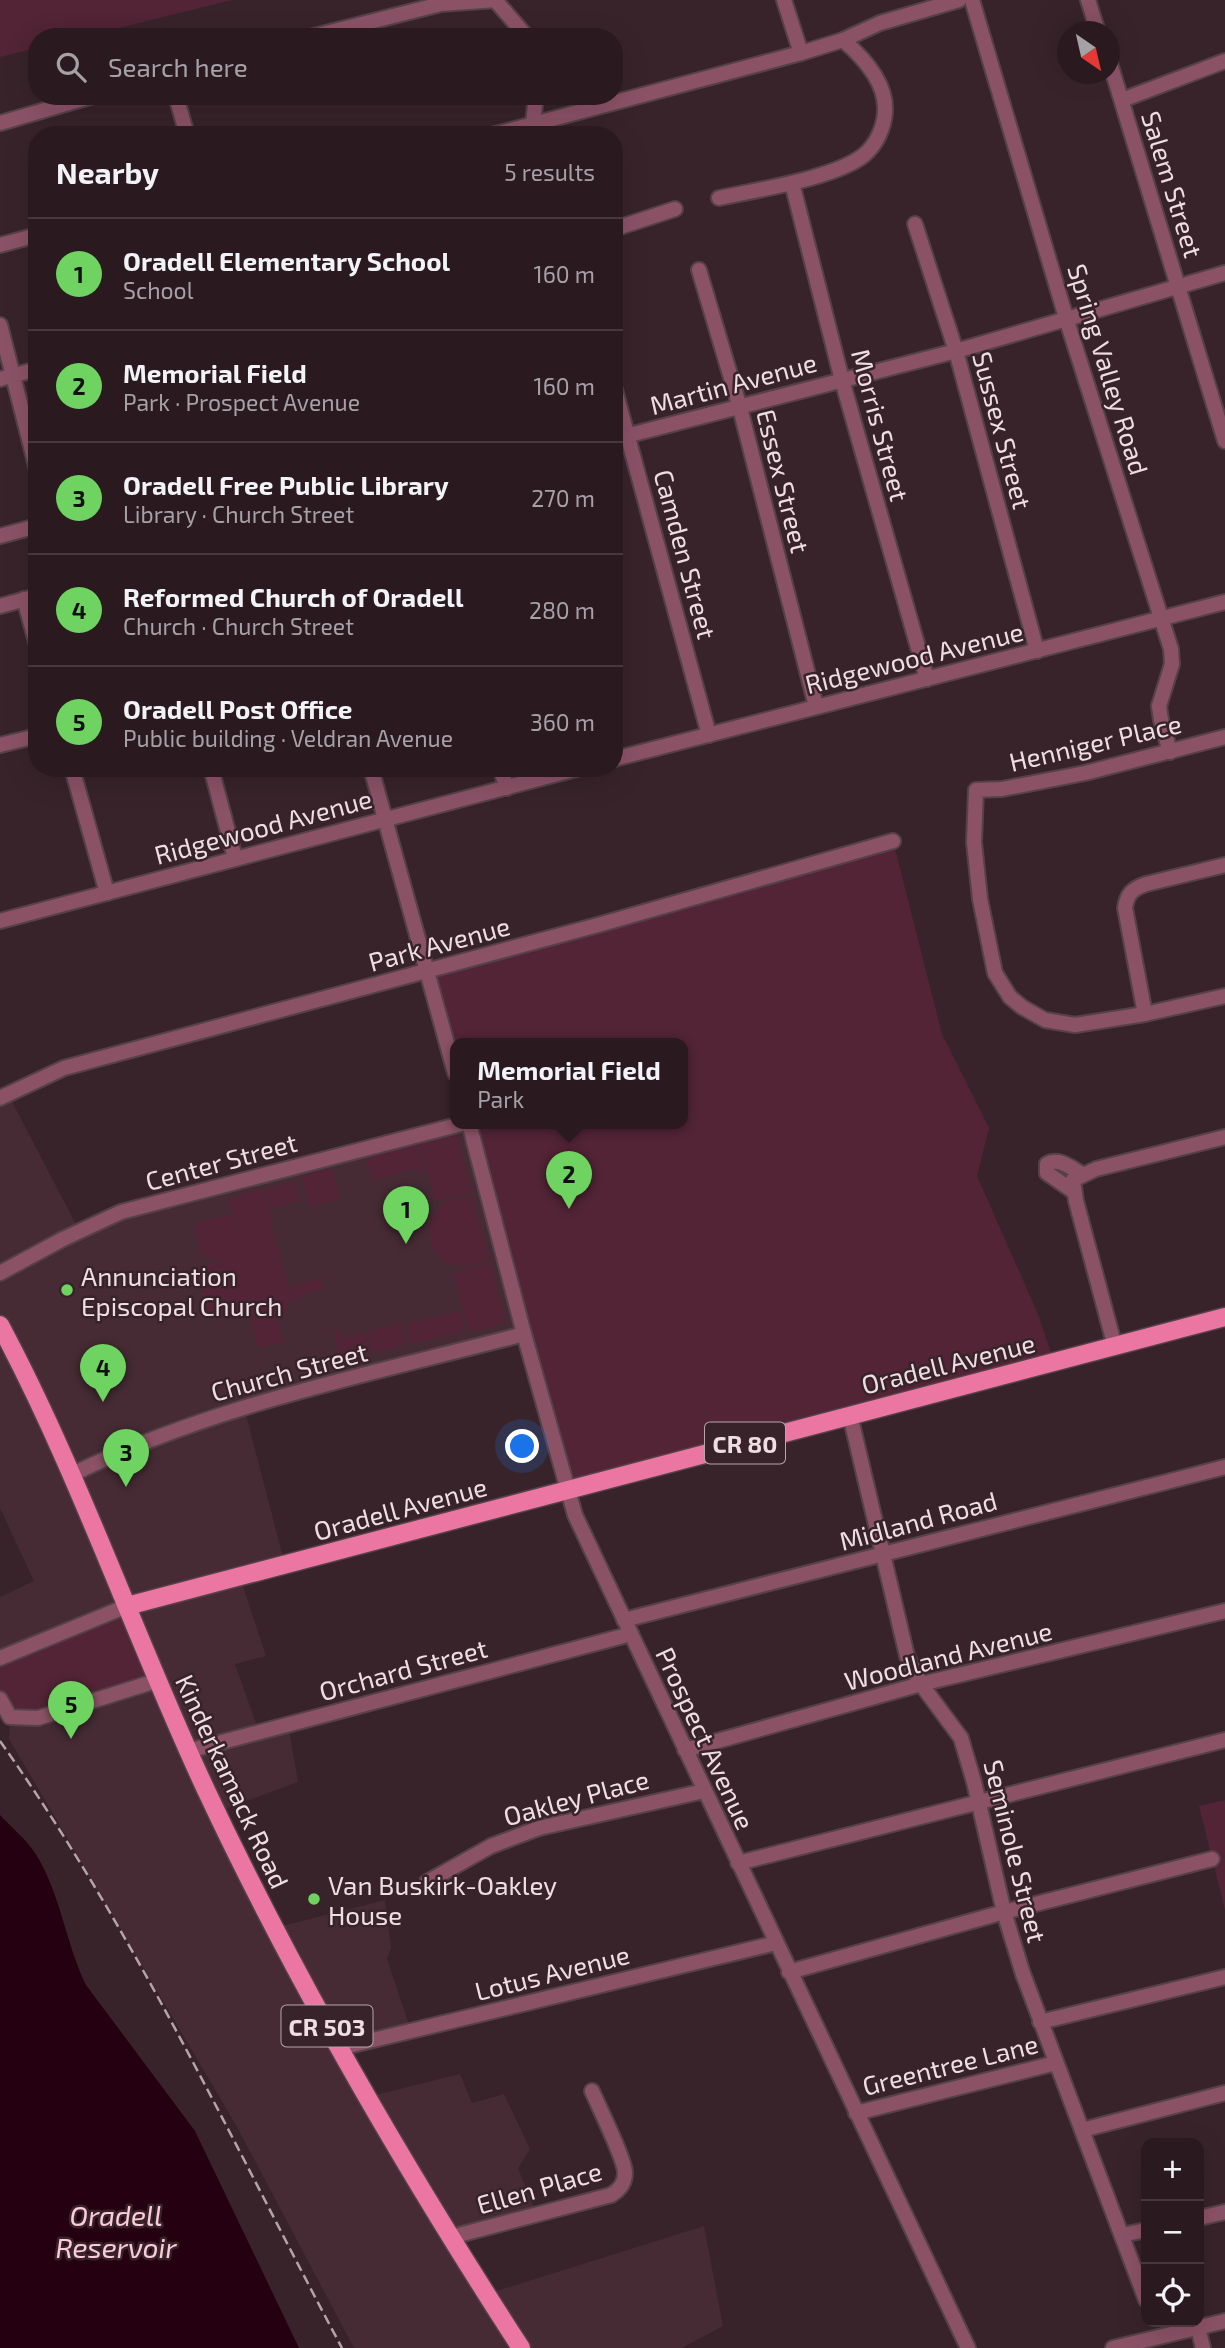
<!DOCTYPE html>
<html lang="en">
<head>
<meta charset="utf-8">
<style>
	body { margin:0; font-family:"Exo 2",sans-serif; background:#36272d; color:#f1f3f6 }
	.controls { position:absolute; right:21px; bottom:21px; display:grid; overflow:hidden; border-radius:14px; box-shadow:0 7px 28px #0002 }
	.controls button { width:63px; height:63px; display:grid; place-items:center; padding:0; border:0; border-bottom:2px solid #46383e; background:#2a1a20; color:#f1f3f6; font:35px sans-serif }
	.compass { position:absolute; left:1057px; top:21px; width:63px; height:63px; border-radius:50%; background:#2a1a20; box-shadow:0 7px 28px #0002; rotate:146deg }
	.you { position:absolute; left:523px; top:1447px; width:24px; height:24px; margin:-18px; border:5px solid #fff; border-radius:50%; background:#1a73e8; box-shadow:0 0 0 10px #1a73e833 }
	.badge { display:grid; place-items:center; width:46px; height:46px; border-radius:50%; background:#6ed360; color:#111; font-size:23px; font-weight:700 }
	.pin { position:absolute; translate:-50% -58px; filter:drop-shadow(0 2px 4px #0008) }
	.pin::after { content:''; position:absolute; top:37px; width:24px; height:21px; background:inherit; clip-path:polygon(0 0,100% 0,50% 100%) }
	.popup { position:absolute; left:450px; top:1038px; width:238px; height:91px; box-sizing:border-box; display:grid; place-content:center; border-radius:14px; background:#2a1a20; filter:drop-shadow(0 2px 5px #0005); font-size:23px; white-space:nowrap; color:#a5a1a5 }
	.popup b { font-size:26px; color:#f1f3f6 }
	.popup::after { content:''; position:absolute; left:50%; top:100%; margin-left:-14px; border:14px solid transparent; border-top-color:#2a1a20 }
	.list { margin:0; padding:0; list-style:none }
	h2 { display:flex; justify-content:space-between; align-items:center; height:91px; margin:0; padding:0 28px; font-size:30px }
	h2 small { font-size:23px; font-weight:400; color:#a5a1a5 }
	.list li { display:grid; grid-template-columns:46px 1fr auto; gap:21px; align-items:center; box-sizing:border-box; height:112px; padding:0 28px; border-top:2px solid #46383e }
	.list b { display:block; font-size:26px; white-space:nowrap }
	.list p { margin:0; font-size:23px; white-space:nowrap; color:#a5a1a5 }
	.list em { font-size:23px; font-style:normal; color:#a5a1a5 }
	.icon { flex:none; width:38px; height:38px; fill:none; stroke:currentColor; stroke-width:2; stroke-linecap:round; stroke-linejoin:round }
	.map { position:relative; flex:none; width:1225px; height:2348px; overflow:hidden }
	.search { position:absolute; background:#2a1a20; box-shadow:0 7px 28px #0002; left:28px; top:28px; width:595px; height:77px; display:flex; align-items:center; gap:18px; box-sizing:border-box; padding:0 24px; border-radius:28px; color:#a5a1a5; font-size:26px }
	.panel { position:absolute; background:#2a1a20; box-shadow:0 7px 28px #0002; left:28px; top:126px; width:595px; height:651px; border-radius:28px }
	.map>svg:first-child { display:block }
	.built { fill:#462b34 }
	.green { fill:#522435 }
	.water { fill:#250010 }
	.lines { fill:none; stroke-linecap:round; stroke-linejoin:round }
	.minor-casing { stroke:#554148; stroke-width:18 }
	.major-casing { stroke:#554148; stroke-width:21 }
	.minor { stroke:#8b5266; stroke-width:14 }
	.major { stroke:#eb76a2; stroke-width:18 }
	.rail { stroke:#b4a3a8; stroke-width:2.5; stroke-dasharray:10 5; stroke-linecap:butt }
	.poi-dot { fill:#6ed360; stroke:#38232a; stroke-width:2.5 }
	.labels { text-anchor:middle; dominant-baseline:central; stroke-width:5; stroke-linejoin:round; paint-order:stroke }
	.shield { fill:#38232a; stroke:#b7a6ac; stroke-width:2 }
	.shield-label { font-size:24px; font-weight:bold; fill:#eedee3 }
	.street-label { font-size:26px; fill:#eedee3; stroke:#38232a }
	.poi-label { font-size:26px; fill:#eedee3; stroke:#38232a; text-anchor:start }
	.water-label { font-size:28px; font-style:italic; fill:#fdccdb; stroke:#38232a }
</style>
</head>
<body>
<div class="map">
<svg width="1225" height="2348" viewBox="0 0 1225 2348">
	<rect width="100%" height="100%" fill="#38232a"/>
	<path class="built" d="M8,1094L80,1232L121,1212L465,1123L524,1334L244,1407L285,1565L240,1577L266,1656L235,1664L259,1732L288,1724L298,1782L217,1812L274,1928L385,1900L391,1948L387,1959L411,2031L340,2049L368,2097L460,2074L472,2103L504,2094L530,2149L518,2168L537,2215L451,2237L487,2294L704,2226L723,2326L682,2348H354L237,2127L9,1739L10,1717L0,1658V1597L34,1581L0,1508V1098Z"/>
	<g class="green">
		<path d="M0,0H232L82,37H37V48L0,57Z"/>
		<path d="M893,841L942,1034L989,1128L977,1176L1038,1314L1054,1362L569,1490L469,1123H683V1043H455V1073L427,971Z"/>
		<path d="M453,1135L457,1136L472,1192L435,1201L419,1144Z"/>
		<path d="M416,1144L424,1173L421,1174L419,1168L372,1181L366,1158Z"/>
		<path d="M332,1168L340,1199L310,1207L301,1175Z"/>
		<path d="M295,1182L300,1201L270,1209L265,1190Z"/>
		<path d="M263,1188L288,1288L321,1278L324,1289L302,1295L299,1299L287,1302L288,1311L275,1315L283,1342L258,1348L246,1305L208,1316L195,1269L224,1260C197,1261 200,1248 195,1225L198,1222L230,1214L240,1230L228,1200Z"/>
		<path d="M472,1196L489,1260C481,1262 471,1267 462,1266C429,1265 417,1221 445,1203C453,1198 463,1198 472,1196Z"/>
		<path d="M490,1263L505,1322L484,1329L470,1330L467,1326L453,1273Z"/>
		<path d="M460,1311L464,1326L460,1332L411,1344L406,1325Z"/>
		<path d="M401,1323L406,1344L376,1353L373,1350L368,1332Z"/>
		<path d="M338,1327L342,1339L365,1332L370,1350L367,1356L346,1362L342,1361L334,1335Z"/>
		<path d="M127,1606L156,1681L38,1718L10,1717L0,1699V1658Z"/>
		<path d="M1225,1800V1910L1199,1806Z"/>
	</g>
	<path class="water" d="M0,1815C12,1828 28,1841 37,1856C61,1896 66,1944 86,1985L195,2131L299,2348H0Z"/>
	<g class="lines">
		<defs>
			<g id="minor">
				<path d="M495,0L527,37"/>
				<path d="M784,0L801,53"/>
				<path d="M972,0L1067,321L1171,649L1172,664L1159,706L1161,720L1170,752"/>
				<path d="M1088,0L1098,32"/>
				<path d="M310,37L441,4L496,0"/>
				<path d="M1110,63L1225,441"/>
				<path d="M176,96L187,135"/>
				<path d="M1122,100L1225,61"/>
				<path d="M0,123L93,96"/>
				<path d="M533,123L536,96"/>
				<path d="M492,135L801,53L843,40L880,23L959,0"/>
				<path d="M792,183L842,380L927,679"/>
				<path d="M719,198C756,190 836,178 864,155C876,145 884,128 885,112C887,83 864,58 843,40"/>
				<path d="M915,224L956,351L1037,651"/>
				<path d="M614,229L675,209"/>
				<path d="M0,245L37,235"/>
				<path d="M699,270L740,408L816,706"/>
				<path d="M0,325L37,470"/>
				<path d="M0,379L37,369"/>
				<path d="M614,386L709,735"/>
				<path d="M614,439L956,351L1225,273"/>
				<path d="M0,536L37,526"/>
				<path d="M24,599L37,645"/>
				<path d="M0,606L37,596"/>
				<path d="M1225,737L1085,773L1002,789L976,790L974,842L980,899L995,973L1010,997L1022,1007L1045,1020L1075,1025L1145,1014L1225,996"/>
				<path d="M0,745L37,736"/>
				<path d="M614,759L1225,602"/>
				<path d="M72,768L107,893"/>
				<path d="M211,768L235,858"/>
				<path d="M371,768L455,1073"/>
				<path d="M500,768L507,788"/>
				<path d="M0,921L580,768"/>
				<path d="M1145,1014L1125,908C1127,894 1132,889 1146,884L1225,865"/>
				<path d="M0,1098L64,1068L598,925L893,841"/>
				<path d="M469,1123L524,1334L575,1515L968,2348"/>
				<path d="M1073,1191L1047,1173V1164C1059,1157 1071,1168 1082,1174"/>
				<path d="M0,1273L63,1239L121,1212L465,1123"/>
				<path d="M1115,1347L1076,1201L1073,1180L1096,1169L1225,1137"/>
				<path d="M850,1415L907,1656L921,1684L961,1738L974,1782L1004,1912L1023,1974L1146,2300"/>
				<path d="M73,1474C215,1404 372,1374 524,1334"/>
				<path d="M624,1620L1225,1467"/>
				<path d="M0,1658L127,1606"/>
				<path d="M0,1699L10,1717L38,1718L156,1681"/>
				<path d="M685,1750L921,1684L1225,1611"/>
				<path d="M188,1751L631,1634"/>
				<path d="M738,1863L1225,1740"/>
				<path d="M427,1882L491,1846L539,1828L704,1791"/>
				<path d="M789,1972L1004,1912L1212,1859"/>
				<path d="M1040,2022L1225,1977"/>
				<path d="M340,2048L776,1943"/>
				<path d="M856,2113L1056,2063"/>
				<path d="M1082,2130L1225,2093"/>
				<path d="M1199,2218L1225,2212"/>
				<path d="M1122,2235L1146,2230"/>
				<path d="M451,2237L611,2195C619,2190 625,2184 625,2173C625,2160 599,2107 592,2091"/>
				<path d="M1198,2328L1203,2348"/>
				<path d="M1113,2348L1225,2321"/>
			</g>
			<g id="major">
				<path d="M0,1325C80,1475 134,1636 206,1790C297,1984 405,2169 521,2348"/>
				<path d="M127,1606L1225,1317"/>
			</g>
		</defs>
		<use href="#minor" class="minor-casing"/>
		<use href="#major" class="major-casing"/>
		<use href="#minor" class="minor"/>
		<use href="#major" class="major"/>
		<path class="rail" d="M0,1741C136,1933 232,2142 342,2348"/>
	</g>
	<g class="poi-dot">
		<circle cx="67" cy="1290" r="7"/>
		<circle cx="314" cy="1899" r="7"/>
	</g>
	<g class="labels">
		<g class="shield">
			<rect x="705" y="1422.5" width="80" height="41" rx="5"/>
			<rect x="281.5" y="2005.5" width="91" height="41" rx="5"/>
		</g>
		<g class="shield-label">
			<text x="745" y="1443">CR 80</text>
			<text x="327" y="2026">CR 503</text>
		</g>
		<g class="street-label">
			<text transform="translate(1173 184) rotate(73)">Salem Street</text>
			<text transform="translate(1109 369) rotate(73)">Spring Valley Road</text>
			<text transform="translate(733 383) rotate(-15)">Martin Avenue</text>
			<text transform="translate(881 425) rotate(75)">Morris Street</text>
			<text transform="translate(1003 430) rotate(75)">Sussex Street</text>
			<text transform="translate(784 481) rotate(76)">Essex Street</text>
			<text transform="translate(686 554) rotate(75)">Camden Street</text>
			<text transform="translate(914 657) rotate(-14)">Ridgewood Avenue</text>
			<text transform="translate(1095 742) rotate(-13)">Henniger Place</text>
			<text transform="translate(263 826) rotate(-15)">Ridgewood Avenue</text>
			<text transform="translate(439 943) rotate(-15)">Park Avenue</text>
			<text transform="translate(221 1161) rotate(-15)">Center Street</text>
			<text transform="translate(948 1363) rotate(-14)">Oradell Avenue</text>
			<text transform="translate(289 1371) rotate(-15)">Church Street</text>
			<text transform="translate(400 1508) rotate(-15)">Oradell Avenue</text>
			<text transform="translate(918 1520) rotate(-15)">Midland Road</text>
			<text transform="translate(948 1655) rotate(-14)">Woodland Avenue</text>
			<text transform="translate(403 1669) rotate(-15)">Orchard Street</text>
			<text transform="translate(706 1738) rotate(65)">Prospect Avenue</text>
			<text transform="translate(233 1781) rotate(65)">Kinderkamack Road</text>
			<text transform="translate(576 1797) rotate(-15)">Oakley Place</text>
			<text transform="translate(1016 1851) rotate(76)">Seminole Street</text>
			<text transform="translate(552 1972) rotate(-14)">Lotus Avenue</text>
			<text transform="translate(950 2064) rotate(-14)">Greentree Lane</text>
			<text transform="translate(539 2187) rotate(-16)">Ellen Place</text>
		</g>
		<g class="poi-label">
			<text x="81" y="1275">Annunciation<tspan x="81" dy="30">Episcopal Church</tspan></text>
			<text x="328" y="1884">Van Buskirk-Oakley<tspan x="328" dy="30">House</tspan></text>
		</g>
		<g class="water-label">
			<text x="116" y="2215">Oradell<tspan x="116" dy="32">Reservoir</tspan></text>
		</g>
	</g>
</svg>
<div class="controls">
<button>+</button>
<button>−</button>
<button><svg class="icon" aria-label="locate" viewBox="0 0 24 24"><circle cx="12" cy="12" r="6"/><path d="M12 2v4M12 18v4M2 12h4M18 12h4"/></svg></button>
</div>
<svg class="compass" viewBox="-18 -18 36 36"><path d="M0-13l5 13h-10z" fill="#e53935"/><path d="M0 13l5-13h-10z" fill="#a5a1a5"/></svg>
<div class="you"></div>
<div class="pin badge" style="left:406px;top:1244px">1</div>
<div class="pin badge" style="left:569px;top:1209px">2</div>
<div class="popup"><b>Memorial Field</b>Park</div>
<div class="pin badge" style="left:126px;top:1487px">3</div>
<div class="pin badge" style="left:103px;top:1402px">4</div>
<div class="pin badge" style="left:71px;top:1739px">5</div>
<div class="search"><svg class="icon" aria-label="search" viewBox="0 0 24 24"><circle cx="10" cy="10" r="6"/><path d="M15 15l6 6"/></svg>Search here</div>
<section class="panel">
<h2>Nearby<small>5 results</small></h2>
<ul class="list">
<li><span class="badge">1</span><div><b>Oradell Elementary School</b><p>School</p></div><em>160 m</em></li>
<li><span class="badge">2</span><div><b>Memorial Field</b><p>Park · Prospect Avenue</p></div><em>160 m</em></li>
<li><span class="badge">3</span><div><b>Oradell Free Public Library</b><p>Library · Church Street</p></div><em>270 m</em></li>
<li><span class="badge">4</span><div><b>Reformed Church of Oradell</b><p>Church · Church Street</p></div><em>280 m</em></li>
<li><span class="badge">5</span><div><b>Oradell Post Office</b><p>Public building · Veldran Avenue</p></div><em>360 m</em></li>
</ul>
</section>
</div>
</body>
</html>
